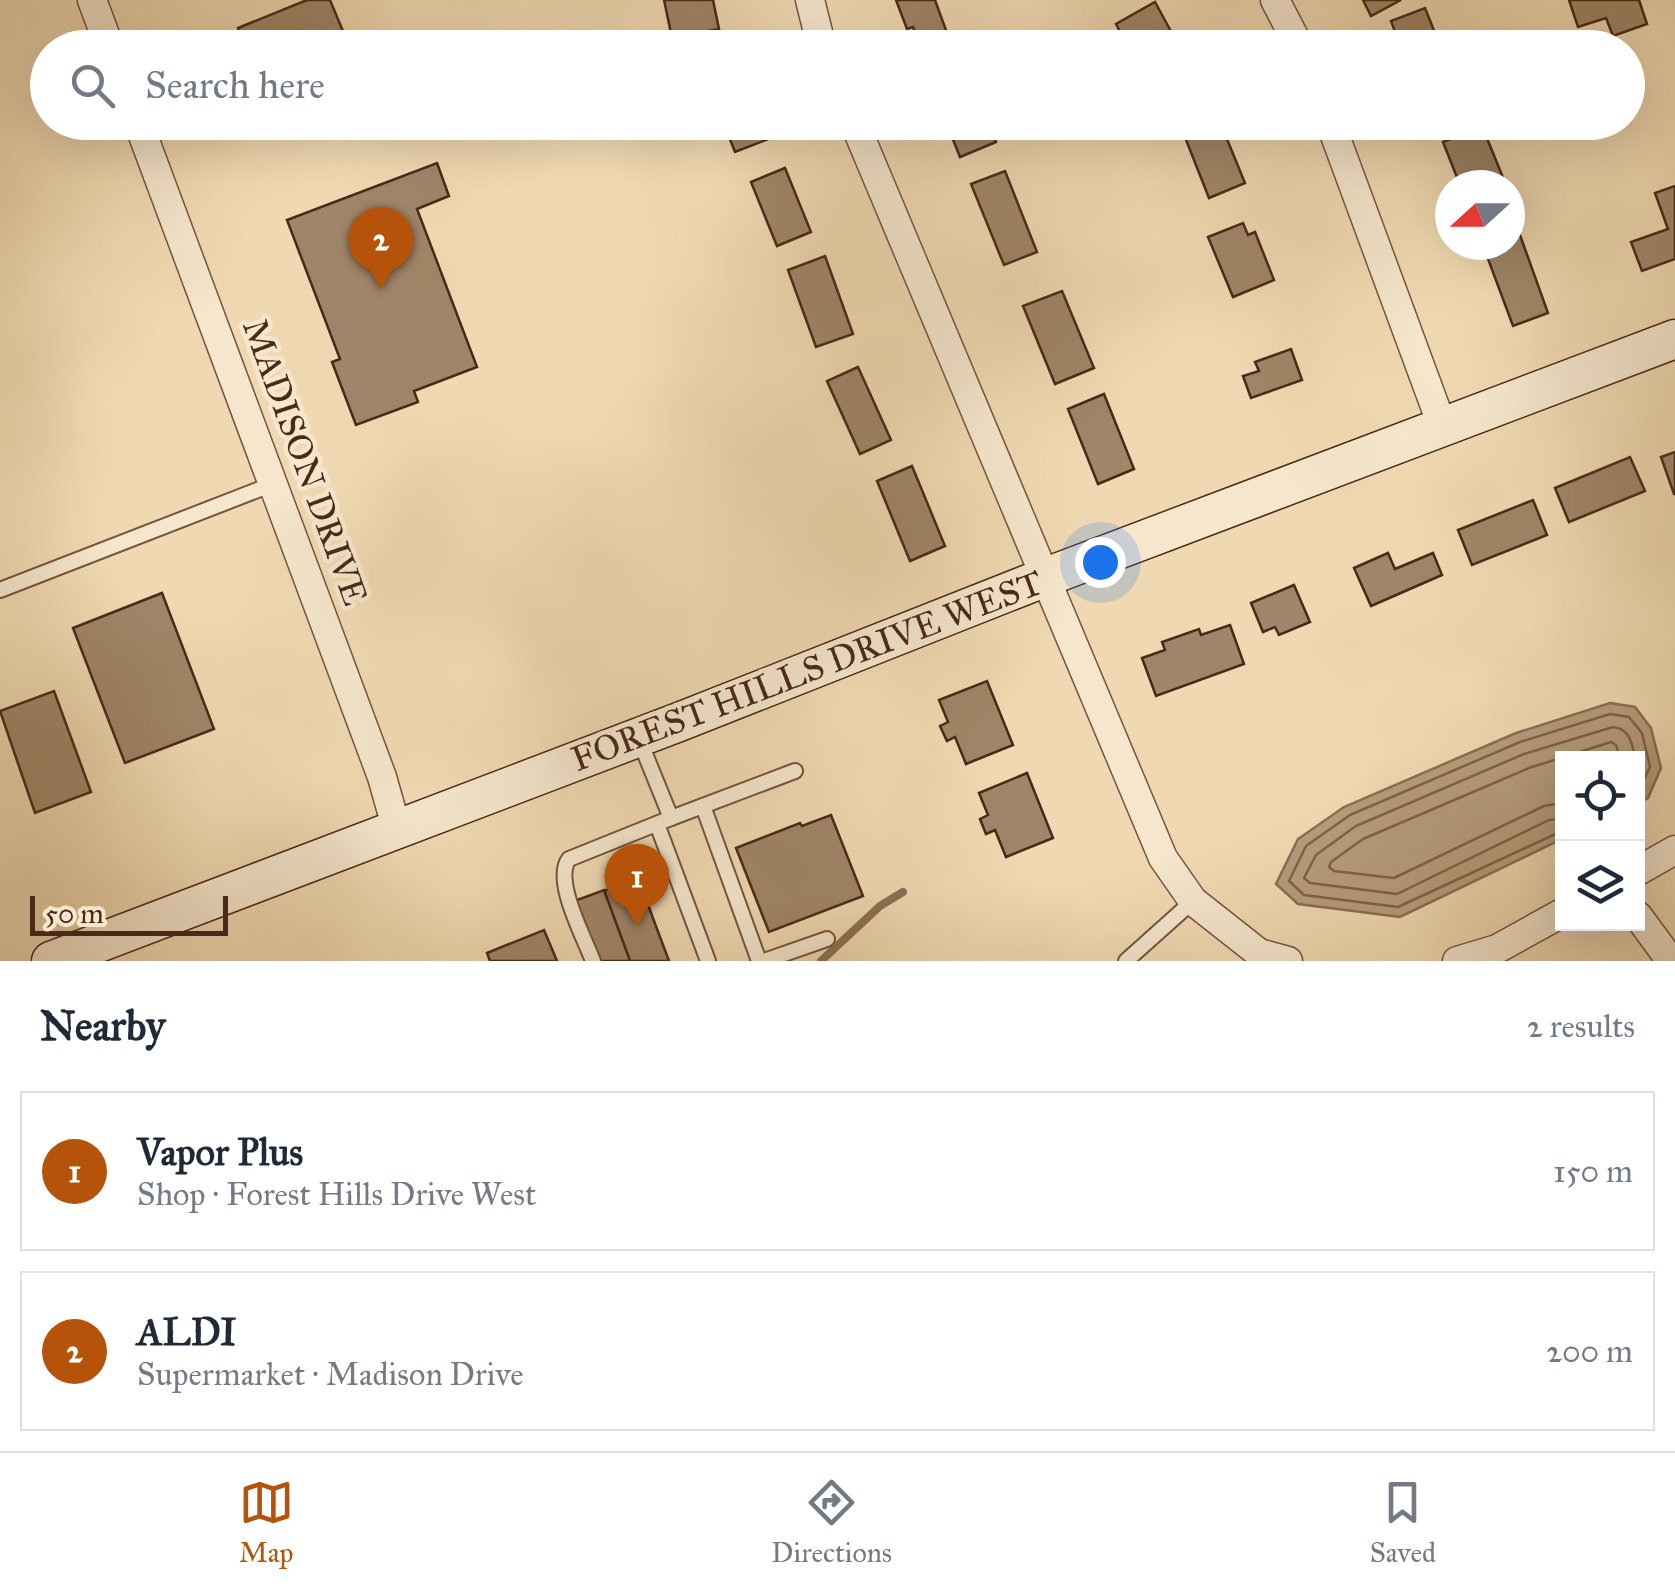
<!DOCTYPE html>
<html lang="en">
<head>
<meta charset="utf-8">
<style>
	body { margin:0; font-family:"IM FELL Great Primer",serif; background:#f2f2f3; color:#1f2937 }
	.controls { position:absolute; right:30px; bottom:30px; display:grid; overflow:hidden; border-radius:0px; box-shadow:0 10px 40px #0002 }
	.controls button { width:90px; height:90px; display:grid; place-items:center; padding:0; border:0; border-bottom:2px solid #e0e1e3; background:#fff; color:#1f2937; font:50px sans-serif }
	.compass { position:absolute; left:1435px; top:170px; width:90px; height:90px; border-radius:50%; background:#fff; box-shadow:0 10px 40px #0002; rotate:249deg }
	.scale { position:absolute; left:30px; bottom:25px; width:198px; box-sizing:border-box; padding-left:10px; border:5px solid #492917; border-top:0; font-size:28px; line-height:35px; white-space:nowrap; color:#492917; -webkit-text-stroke:8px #f5e6cd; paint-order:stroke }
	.you { position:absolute; left:1100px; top:562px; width:35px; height:35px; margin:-25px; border:8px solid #fff; border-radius:50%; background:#1a73e8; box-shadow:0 0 0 15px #1a73e833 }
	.badge { display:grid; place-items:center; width:65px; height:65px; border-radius:50%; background:#b45309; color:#fff; font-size:32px; font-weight:700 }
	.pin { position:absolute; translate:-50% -82px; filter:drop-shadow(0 2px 5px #0008) }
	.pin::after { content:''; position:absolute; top:52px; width:35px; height:30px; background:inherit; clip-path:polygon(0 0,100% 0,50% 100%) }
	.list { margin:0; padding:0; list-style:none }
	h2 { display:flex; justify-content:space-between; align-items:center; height:130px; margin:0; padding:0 40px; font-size:42px }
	h2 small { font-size:32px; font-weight:400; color:#747a83 }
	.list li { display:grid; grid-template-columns:65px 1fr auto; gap:30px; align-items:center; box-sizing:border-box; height:160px; margin:0 20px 20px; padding:0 20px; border:2px solid #e0e1e3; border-radius:0px }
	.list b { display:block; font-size:38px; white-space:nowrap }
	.list p { margin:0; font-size:32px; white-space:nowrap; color:#747a83 }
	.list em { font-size:32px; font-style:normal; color:#747a83 }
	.icon { flex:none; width:55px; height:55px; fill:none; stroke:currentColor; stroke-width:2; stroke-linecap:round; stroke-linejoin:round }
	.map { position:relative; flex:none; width:1675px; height:961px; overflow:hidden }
	.search { position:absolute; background:#fff; box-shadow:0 10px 40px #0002; left:30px; right:30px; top:30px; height:110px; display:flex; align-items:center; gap:25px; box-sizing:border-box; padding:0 35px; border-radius:55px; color:#747a83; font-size:38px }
	.sheet { height:490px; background:#fff }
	nav { display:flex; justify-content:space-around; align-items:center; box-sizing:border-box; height:140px; border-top:2px solid #e0e1e3; background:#fff; font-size:28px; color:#747a83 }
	nav a { display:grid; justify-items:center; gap:5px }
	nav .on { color:#b45309 }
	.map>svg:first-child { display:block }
	.water { fill:#b79d7d; stroke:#8b6f54; stroke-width:2.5 }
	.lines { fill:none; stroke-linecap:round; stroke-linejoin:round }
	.shore { stroke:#80634a; stroke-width:2.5 }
	.stream { stroke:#8b6f54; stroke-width:8 }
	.building { fill:#a08568; stroke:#492917; stroke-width:2.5 }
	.service-casing { stroke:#73553e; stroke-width:18 }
	.minor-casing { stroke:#73553e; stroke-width:31 }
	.secondary-casing { stroke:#492917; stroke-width:41 }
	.service { stroke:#f5e6cd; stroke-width:14 }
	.minor { stroke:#f5e6cd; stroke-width:28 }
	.secondary { stroke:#f5e6cd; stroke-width:38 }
	.labels { text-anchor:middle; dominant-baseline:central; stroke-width:9; stroke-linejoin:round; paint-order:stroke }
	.street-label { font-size:35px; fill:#492917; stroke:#f5e6cd }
</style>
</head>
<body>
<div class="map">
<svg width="1675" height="961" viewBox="0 0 1675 961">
	<rect width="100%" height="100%" fill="#f0d9b2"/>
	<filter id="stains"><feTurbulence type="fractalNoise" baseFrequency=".002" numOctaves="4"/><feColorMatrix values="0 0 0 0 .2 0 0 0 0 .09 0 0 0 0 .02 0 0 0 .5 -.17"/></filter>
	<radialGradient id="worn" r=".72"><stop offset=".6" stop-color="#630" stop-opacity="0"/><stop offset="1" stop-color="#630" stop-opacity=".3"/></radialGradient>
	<path class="water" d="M1610,703L1635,707L1651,728L1661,768L1648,798L1638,803V758H1562V839L1400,917L1298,904L1276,884L1298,839L1344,807L1516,733Z"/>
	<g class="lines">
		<g class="shore">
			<path d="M1562,803L1544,806L1394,878L1334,871L1329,867L1331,862L1363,839L1529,768L1611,742L1616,745L1620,758"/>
			<path d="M1562,818L1549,820L1397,894L1310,883L1304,878L1316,855L1356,826L1524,754L1613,727C1630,729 1632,743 1635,758"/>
			<path d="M1562,831L1398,907L1304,895L1289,881L1306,846L1350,815L1520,742L1610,714L1629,717L1642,733L1650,767L1638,792"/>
		</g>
		<path class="stream" d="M821,961L880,906L903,892"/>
	</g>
	<g class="building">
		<path d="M307,0H330L350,48H246L238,28Z"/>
		<path d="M664,0H713L719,29L672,38Z"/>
		<path d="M896,0H935L947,33L919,43L913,27L907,29Z"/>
		<path d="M1363,0H1401L1371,16Z"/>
		<path d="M1569,0H1639L1647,24L1613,36L1606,18L1578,27Z"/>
		<path d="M1155,2L1180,48H1129L1116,24Z"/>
		<path d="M1425,8L1441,48H1401L1391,21Z"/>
		<path d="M723,122H764L771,138L735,152Z"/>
		<path d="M946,122H989L996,142L960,157Z"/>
		<path d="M1179,122H1220L1245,183L1209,198Z"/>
		<path d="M1482,126L1506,185H1460L1443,142Z"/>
		<path d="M437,163L449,196L417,209L477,367L414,391L418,402L356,425L332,362L340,359L287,220Z"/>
		<path d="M785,168L811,232L777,246L751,182Z"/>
		<path d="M1005,171L1037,252L1004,265L971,184Z"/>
		<path d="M1675,186V259L1642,271L1631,242L1668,229L1655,193Z"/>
		<path d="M1243,223L1248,235L1255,232L1274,280L1233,297L1208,237Z"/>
		<path d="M1520,235L1548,313L1513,326L1484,248L1510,245V238Z"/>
		<path d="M825,256L853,334L816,347L788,270Z"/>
		<path d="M1062,291L1094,368L1055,384L1023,306Z"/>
		<path d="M1291,349L1302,380L1251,398L1243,376L1259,371L1255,362Z"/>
		<path d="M858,367L891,440L860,454L827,381Z"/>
		<path d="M1104,394L1134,469L1098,484L1068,409Z"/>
		<path d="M1675,452V494H1674L1661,457Z"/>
		<path d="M1630,457L1645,491L1569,522L1555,488Z"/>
		<path d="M912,466L945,546L910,561L877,481Z"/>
		<path d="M1533,500L1547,535L1472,565L1458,530Z"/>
		<path d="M1388,553L1395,569L1433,553L1442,575L1371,606L1354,568Z"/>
		<path d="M1294,585L1310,622L1279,635L1275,627L1263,632L1251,603Z"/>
		<path d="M162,593L214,729L125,763L73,628Z"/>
		<path d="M1230,625L1244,664L1156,696L1142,658L1165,650L1162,642L1199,629L1201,635Z"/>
		<path d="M987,681L1013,745L966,764L955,737L947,741L940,726L948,722L939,700Z"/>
		<path d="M54,691L91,792L35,813L0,711Z"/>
		<path d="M1027,773L1053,838L1006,857L995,830L986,834L980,819L988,815L979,793Z"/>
		<path d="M831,815L863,896L769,932L736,848L800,823L802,826Z"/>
		<path d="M638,878L669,961H630L604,891Z"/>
		<path d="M604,890L630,961H591L569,903Z"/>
		<path d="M544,930L557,961H490L487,953Z"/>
	</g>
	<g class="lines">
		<defs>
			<g id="service">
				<path d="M0,590L273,484"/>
				<path d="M703,806L759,961"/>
				<path d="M671,818L795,771"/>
				<path d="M657,824L708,961"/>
				<path d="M593,961C584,937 553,880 569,859L671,818L639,739"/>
				<path d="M764,961L827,939"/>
				<path d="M1126,961L1193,901"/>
			</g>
			<g id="minor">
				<path d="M92,0L110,48"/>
				<path d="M810,0L822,48"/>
				<path d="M1275,0L1300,48"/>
				<path d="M138,122L382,777L397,830"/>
				<path d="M854,122L1163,858L1193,901L1259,953L1288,961"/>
				<path d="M1330,122L1443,428"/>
				<path d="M1638,871L1675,850"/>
				<path d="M1638,916L1671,961"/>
				<path d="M1457,961L1497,949L1562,913"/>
			</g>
			<path id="secondary" d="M51,961L679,722L1046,577L1675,339"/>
		</defs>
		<use href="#service" class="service-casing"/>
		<use href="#minor" class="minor-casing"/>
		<use href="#secondary" class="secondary-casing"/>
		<use href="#service" class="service"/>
		<use href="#minor" class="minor"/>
		<use href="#secondary" class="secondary"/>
	</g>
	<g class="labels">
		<g class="street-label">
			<text transform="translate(305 462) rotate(70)">MADISON DRIVE</text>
			<text transform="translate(807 671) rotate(-21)">FOREST HILLS DRIVE WEST</text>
		</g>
	</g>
	<rect width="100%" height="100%" filter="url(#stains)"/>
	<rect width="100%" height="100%" fill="url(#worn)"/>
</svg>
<div class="controls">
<button><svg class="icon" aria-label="locate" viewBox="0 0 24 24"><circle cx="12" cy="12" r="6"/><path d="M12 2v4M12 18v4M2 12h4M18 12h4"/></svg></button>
<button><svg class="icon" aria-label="layers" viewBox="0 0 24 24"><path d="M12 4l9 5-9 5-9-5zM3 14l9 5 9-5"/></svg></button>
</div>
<svg class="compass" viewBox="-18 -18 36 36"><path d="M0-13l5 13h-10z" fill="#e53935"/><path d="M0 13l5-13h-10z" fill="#747a83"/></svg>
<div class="scale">50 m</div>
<div class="you"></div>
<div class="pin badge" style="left:637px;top:926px">1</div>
<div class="pin badge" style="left:381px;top:289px">2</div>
<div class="search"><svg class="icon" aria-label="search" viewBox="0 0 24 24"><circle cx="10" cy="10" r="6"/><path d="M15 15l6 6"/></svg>Search here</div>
</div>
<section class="sheet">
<h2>Nearby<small>2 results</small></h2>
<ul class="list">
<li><span class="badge">1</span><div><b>Vapor Plus</b><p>Shop · Forest Hills Drive West</p></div><em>150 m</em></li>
<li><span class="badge">2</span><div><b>ALDI</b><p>Supermarket · Madison Drive</p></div><em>200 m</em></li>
</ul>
</section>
<nav>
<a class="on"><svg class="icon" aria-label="map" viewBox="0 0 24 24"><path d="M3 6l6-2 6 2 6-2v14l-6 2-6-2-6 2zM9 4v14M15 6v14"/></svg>Map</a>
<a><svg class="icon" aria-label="directions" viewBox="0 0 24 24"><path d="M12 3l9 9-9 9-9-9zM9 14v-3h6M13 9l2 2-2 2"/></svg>Directions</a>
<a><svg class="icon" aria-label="saved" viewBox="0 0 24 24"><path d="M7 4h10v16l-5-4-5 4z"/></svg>Saved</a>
</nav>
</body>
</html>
